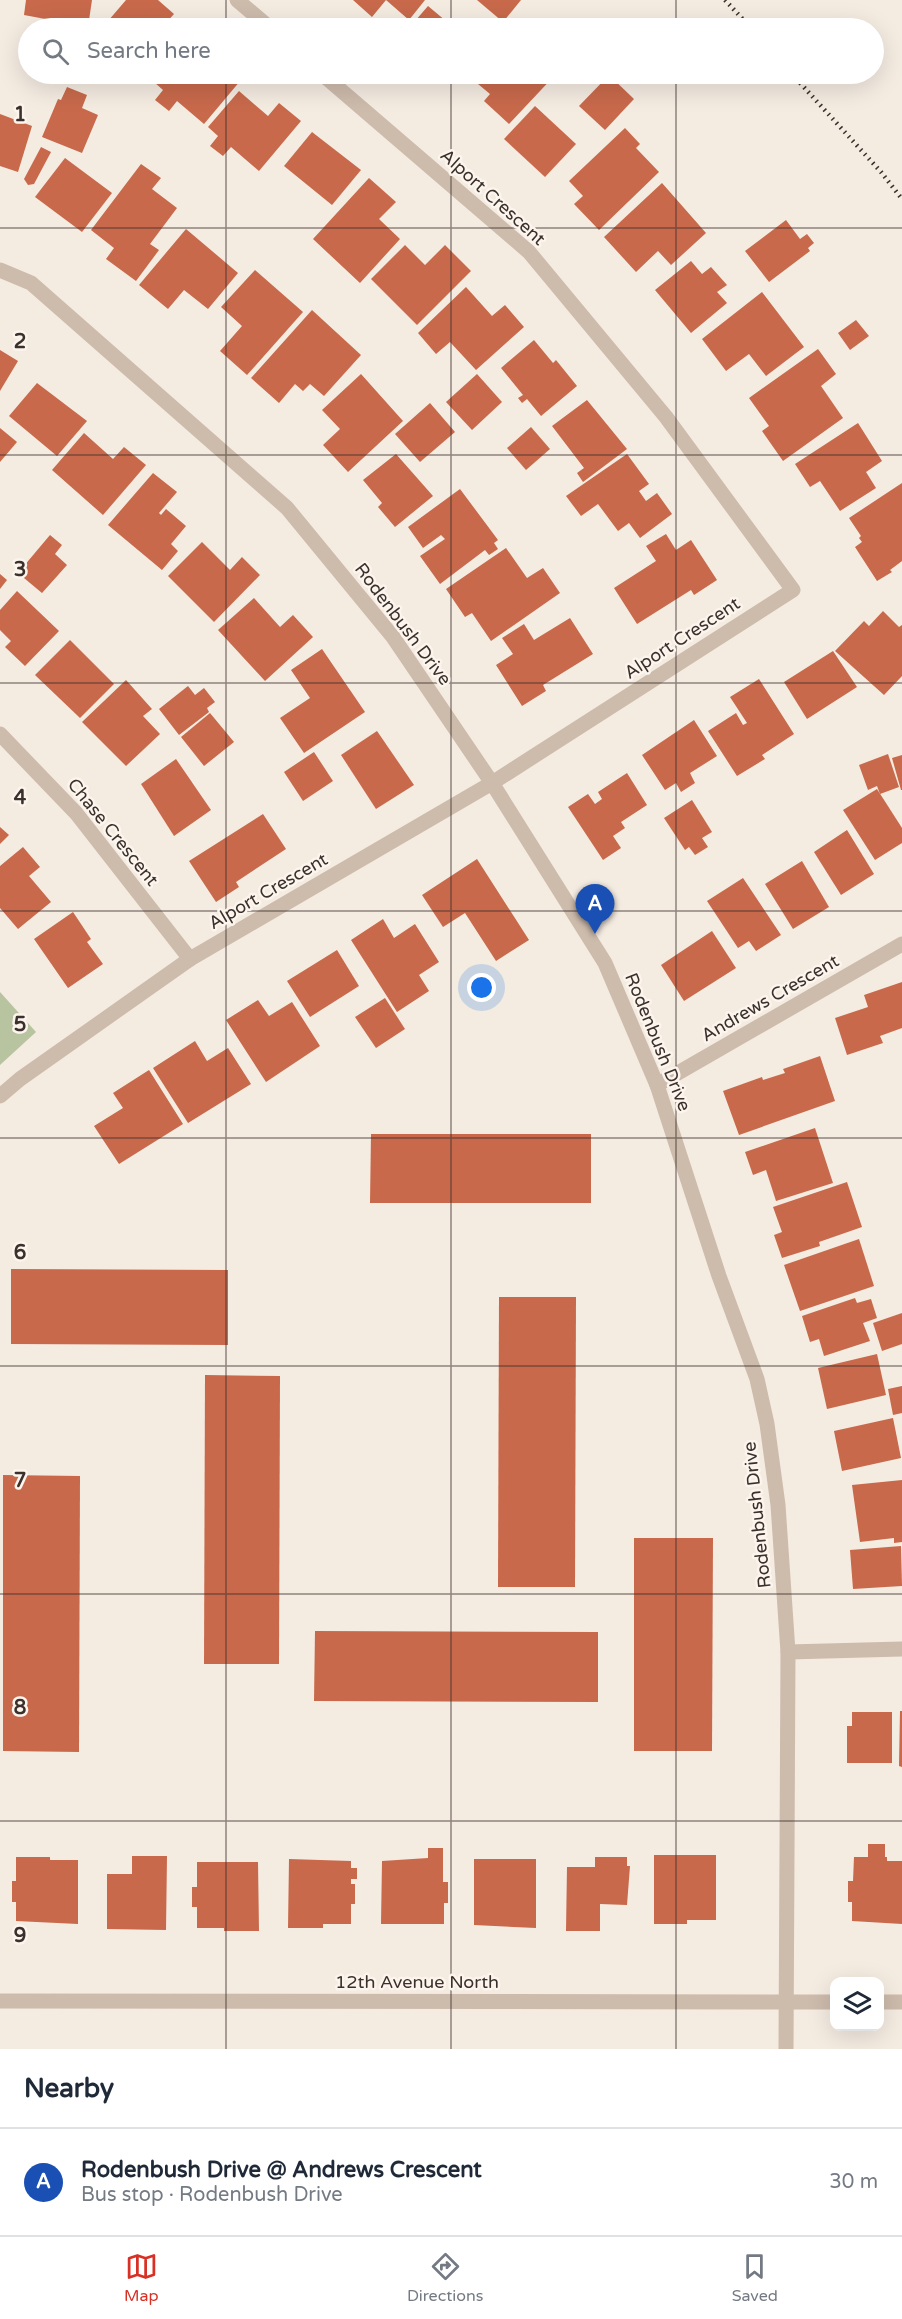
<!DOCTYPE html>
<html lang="en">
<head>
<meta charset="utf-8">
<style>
	body { margin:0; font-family:"Varela Round",sans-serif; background:#f6f6f7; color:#1f2937 }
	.controls { position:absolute; right:18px; bottom:18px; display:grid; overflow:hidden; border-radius:12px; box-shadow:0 6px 24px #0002 }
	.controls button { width:54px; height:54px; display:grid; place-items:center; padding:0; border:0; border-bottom:2px solid #e0e1e3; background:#fff; color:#1f2937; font:30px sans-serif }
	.you { position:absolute; left:482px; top:988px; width:21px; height:21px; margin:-15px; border:4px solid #fff; border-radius:50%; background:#1a73e8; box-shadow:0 0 0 9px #1a73e833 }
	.badge { display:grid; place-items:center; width:39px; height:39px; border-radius:50%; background:#d93025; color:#fff; font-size:20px; font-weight:700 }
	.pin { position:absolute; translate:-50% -50px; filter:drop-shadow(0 2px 3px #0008) }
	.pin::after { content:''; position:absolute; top:32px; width:21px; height:18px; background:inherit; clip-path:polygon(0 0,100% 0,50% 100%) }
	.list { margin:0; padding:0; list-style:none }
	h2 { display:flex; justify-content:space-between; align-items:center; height:78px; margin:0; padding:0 24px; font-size:26px }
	h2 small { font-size:20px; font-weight:400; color:#747a83 }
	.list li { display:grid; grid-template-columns:39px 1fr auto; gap:18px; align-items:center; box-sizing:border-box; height:108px; padding:0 24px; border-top:2px solid #e0e1e3 }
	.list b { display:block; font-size:22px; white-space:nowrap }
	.list p { margin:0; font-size:20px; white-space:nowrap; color:#747a83 }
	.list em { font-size:20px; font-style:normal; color:#747a83 }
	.icon { flex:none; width:33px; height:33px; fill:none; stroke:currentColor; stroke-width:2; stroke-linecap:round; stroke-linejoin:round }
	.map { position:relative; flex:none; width:902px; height:2049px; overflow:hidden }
	.search { position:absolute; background:#fff; box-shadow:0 6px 24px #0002; left:18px; right:18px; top:18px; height:66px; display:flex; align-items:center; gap:15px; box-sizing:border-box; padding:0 21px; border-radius:33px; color:#747a83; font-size:22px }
	.sheet { height:186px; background:#fff }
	nav { display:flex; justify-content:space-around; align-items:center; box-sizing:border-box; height:84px; border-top:2px solid #e0e1e3; background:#fff; font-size:16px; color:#747a83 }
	nav a { display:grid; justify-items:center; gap:3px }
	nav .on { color:#d93025 }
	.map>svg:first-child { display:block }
	.green { fill:#b8c4a0 }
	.building { fill:#c8694b }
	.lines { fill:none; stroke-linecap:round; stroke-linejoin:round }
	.minor { stroke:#cdbbac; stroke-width:15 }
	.tertiary { stroke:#cdbbac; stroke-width:15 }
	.rail { stroke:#3b302b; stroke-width:4.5; stroke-dasharray:1.5 4.5; stroke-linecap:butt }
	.grid { fill:none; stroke:#3b302b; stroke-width:1.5; stroke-opacity:0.55 }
	.labels { text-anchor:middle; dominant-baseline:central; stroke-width:5; stroke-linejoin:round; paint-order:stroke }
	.street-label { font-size:18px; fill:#3b302b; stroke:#fbf5ee }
	.grid-label { font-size:20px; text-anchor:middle; font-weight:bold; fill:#3b302b; stroke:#fbf5ee; stroke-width:5; stroke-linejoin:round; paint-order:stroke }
</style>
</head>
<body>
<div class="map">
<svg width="902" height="2049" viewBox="0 0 902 2049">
	<rect width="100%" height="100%" fill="#f4ebe1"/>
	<path class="green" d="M0,992L36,1032L0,1065Z"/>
	<g class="building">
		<path d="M26,0H92L88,27L24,15Z"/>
		<path d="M126,0H158L174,14L165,24L171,28H102Z"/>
		<path d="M353,0H425L409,20L386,0L372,17Z"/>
		<path d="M477,0H521L503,22Z"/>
		<path d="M428,6L452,26L455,28H409Z"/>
		<path d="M128,74H147L139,83Z"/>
		<path d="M161,74H246L204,124L177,101L169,111L155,100L163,90L154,82Z"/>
		<path d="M466,74H556L509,124L484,101L490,94Z"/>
		<path d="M609,75L634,99L605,130L579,106Z"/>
		<path d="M67,87L87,95L82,108L98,115L82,153L42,137L58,99L61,100Z"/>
		<path d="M239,91L268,116L279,103L301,121L259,171L231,147L223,156L210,146L218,136L208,127Z"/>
		<path d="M535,106L576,144L545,177L504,139Z"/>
		<path d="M0,114L32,126L18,172L0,166Z"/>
		<path d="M625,128L640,144L636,148L659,172L599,230L574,204L583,196L569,181Z"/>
		<path d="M312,132L361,170L332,205L284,166Z"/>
		<path d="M41,147L51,152L34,184L28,185L24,179Z"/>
		<path d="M65,158L112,193L82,232L35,197Z"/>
		<path d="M141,164L161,178L152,189L177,208L150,244L159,250L136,281L106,259L114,248L91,230Z"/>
		<path d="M369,178L396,202L379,219L400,239L360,283L313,239Z"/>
		<path d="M662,183L706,233L671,265L658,251L636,272L604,237Z"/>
		<path d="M786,220L800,239L807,234L814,243L808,248L810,251L769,282L745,251Z"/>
		<path d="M186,229L238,273L208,309L184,290L168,309L139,285Z"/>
		<path d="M405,245L425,265L445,245L471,271L417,325L371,279Z"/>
		<path d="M691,261L702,274L711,267L727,285L717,292L727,303L691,333L655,290Z"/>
		<path d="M255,270L303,312L247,375L220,351L242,326L221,307Z"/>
		<path d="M466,287L492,316L505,305L524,327L476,370L450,342L436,354L418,333Z"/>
		<path d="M762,292L804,347L766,376L749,354L726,371L702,339Z"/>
		<path d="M312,310L361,355L324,396L310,384L303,391L295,384L279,403L251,378Z"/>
		<path d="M856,320L869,336L850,350L838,333Z"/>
		<path d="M534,340L553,363L556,360L577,386L541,416L527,399L522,403L518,398L523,395L501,368Z"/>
		<path d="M818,349L836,374L821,386L843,418L783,461L762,431L769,426L749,398Z"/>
		<path d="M0,350L18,361L0,391Z"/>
		<path d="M361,374L403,421L348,472L323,445L340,429L322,410Z"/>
		<path d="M477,374L502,402L472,430L446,402Z"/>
		<path d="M37,383L87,421L57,456L9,416Z"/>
		<path d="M587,400L627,449L583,482L577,473L584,468L552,426Z"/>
		<path d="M430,403L455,432L420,462L395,434Z"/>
		<path d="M858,423L882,461L866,472L876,488L840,511L820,481L810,487L795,464Z"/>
		<path d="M531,427L550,449L526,470L507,448Z"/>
		<path d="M0,428L17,442L0,462Z"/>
		<path d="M84,433L113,459L124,447L146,465L103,515L52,470Z"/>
		<path d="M396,454L433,496L395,527L378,507L382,503L363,480Z"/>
		<path d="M627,454L649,484L639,491L646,501L657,493L672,514L640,538L629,523L618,531L598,504L581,516L566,496Z"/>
		<path d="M153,473L177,492L159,513L161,515L166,509L186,526L171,544L178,551L162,570L108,525Z"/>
		<path d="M902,483V561L890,570L892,572L877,581L855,547L862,542L859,538L861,536L849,518Z"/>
		<path d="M460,489L498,540L494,543L498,549L489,555L485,550L440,584L420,556L445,539L441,535L423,548L408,527Z"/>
		<path d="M666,534L676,550L691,540L717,580L694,595L691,590L637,624L614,588L656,561L646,546Z"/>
		<path d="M50,535L62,545L55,554L67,565L42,593L18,573Z"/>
		<path d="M202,542L230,570L242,557L260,575L214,622L168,576Z"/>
		<path d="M506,548L527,578L543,568L560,593L491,641L472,613L465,617L446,589Z"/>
		<path d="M0,574L7,580L0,589Z"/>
		<path d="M17,591L59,631L25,666L5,647L11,641L0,630V610Z"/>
		<path d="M254,598L280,627L293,615L313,637L265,681L218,630Z"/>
		<path d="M883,611L899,627L902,625V676L884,695L835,651L864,621L869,626Z"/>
		<path d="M570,618L593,654L543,685L546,691L522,706L496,665L513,654L502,638L524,624L534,640Z"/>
		<path d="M70,640L114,684L80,718L35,675Z"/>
		<path d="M322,649L365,712L304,753L280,718L310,698L291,670Z"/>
		<path d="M833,651L857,687L807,719L784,682Z"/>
		<path d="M759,679L794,734L762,755L765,759L737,776L708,731L736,713L743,725L747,723L730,697Z"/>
		<path d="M126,680L152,709L143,716L160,734L126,766L82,722Z"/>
		<path d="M188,686L195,695L204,688L215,702L207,708L209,712L179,735L159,709Z"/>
		<path d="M210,713L234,742L204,766L181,737Z"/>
		<path d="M694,720L717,756L690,773L695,783L681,792L676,783L665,790L642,755Z"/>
		<path d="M377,731L414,785L376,809L341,755Z"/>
		<path d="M314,752L333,781L303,801L284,772Z"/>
		<path d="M888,754L899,787L880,794L877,786L868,790L859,765Z"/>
		<path d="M902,755V790H901L892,758Z"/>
		<path d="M176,759L211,810L174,836L141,784Z"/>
		<path d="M627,773L647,805L621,822L625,828L613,836L621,848L603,860L568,807L588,794L595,804L602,799L598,792Z"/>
		<path d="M877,789L902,828V843L875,860L843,810Z"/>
		<path d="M692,800L712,832L702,838L708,847L695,855L689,847L685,850L664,818Z"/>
		<path d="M263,814L286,849L236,882L239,887L216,902L189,861Z"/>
		<path d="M0,827L9,835L0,844Z"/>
		<path d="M847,830L874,874L841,895L814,852Z"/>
		<path d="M23,847L40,867L29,876L51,902L18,929L0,908V866Z"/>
		<path d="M477,859L529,940L496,961L465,913L443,927L422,895Z"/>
		<path d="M802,861L829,907L793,929L765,884Z"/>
		<path d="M743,878L781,935L756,951L749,941L738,948L707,901Z"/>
		<path d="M73,912L91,939L87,942L103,964L68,988L34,939Z"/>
		<path d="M383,919L394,938L415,924L439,962L419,975L429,991L397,1012L351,940Z"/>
		<path d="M712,931L736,968L684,1001L661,965Z"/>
		<path d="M337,950L359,986L310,1017L287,981Z"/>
		<path d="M902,982V1028L880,1036L883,1043L847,1055L835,1018L868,1007L864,995Z"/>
		<path d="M385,998L405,1029L376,1048L355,1017Z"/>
		<path d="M258,1000L269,1016L292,1002L320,1046L266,1082L226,1020Z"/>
		<path d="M195,1041L207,1061L228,1048L251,1084L188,1123L153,1068Z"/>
		<path d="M820,1056L835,1101L739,1135L723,1091L762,1077L763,1080L785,1073L783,1069Z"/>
		<path d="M149,1070L183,1124L119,1164L94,1126L123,1108L113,1093Z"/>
		<path d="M815,1128L833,1183L776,1201L766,1170L753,1175L745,1152Z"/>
		<path d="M371,1134H591V1203H370Z"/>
		<path d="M847,1182L862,1227L819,1242L820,1246L782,1258L774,1235L782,1232L773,1207Z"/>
		<path d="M859,1239L874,1286L800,1311L784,1265Z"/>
		<path d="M11,1269L228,1270V1345L11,1344Z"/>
		<path d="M499,1297H576L575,1587H498Z"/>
		<path d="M855,1298L857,1303L871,1299L877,1318L863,1323L870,1341L824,1356L819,1339L810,1342L802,1316Z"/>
		<path d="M902,1313V1344L882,1351L873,1323Z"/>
		<path d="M877,1354L886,1395L827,1409L818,1368Z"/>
		<path d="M205,1375L280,1376L279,1664H204Z"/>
		<path d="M902,1386V1413L893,1415L888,1389Z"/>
		<path d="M893,1418L901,1458L842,1471L834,1431Z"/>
		<path d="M3,1475L80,1476L79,1752L3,1751Z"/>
		<path d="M902,1480V1542L894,1543V1538L860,1542L852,1485Z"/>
		<path d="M634,1538H713L712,1751H634Z"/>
		<path d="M901,1546L902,1586L853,1589L850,1550Z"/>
		<path d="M315,1631L598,1632V1702L314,1701Z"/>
		<path d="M900,1711H902V1767L899,1766Z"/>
		<path d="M852,1712H892V1763H847V1726H852Z"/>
		<path d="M868,1844H885V1857H887V1861H902V1924L852,1921V1902H848V1881H853L854,1857H868Z"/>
		<path d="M428,1848H443V1882H448V1903H444V1924H381L382,1861L428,1858Z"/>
		<path d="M654,1855H716V1920H687V1924H654Z"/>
		<path d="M132,1856H167L166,1930L107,1929V1874H132Z"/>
		<path d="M16,1857H50V1860H78V1924L16,1921V1902H12V1881H16Z"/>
		<path d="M595,1857H627V1866H630L627,1905L600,1904V1931H566L567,1867H595Z"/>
		<path d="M289,1859L351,1861V1868H357V1879H351V1884H355V1904H351V1924H323V1928H288Z"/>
		<path d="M474,1859H536V1928L474,1925Z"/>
		<path d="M197,1862H258L259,1931H224V1928H197V1907H192V1887H197Z"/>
	</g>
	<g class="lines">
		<g class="minor">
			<path d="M237,0L270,28"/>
			<path d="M0,734L76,813L190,959"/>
			<path d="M657,1085L902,944"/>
			<path d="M0,1096L20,1079L190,959L492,783L793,590L666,417L529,252L322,74"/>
			<path d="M788,1652L902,1649"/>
		</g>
		<g class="tertiary">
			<path d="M0,270L31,283L287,508L393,637L492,783L605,963L657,1085L719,1276L757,1379L767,1424L778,1505L788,1652L786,2049"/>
			<path d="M0,2001L834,2002"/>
			<path d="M880,2002H902"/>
		</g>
		<g class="rail">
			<path d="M725,0L751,28"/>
			<path d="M792,74L881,172L902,199"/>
		</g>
	</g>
	<path class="grid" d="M226,0V28M451,0V28M676,0V28M226,74V2049M451,74V2049M676,74V2049M0,228H902M0,455H902M0,683H902M0,911H902M0,1138H902M0,1366H902M0,1594H902M0,1821H902"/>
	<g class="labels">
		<g class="street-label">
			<text transform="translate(493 197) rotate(42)">Alport Crescent</text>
			<text transform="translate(403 624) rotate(53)">Rodenbush Drive</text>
			<text transform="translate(682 638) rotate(-33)">Alport Crescent</text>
			<text transform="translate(113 832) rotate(51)">Chase Crescent</text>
			<text transform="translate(268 891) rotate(-30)">Alport Crescent</text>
			<text transform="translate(770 998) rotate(-30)">Andrews Crescent</text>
			<text transform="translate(658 1042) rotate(68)">Rodenbush Drive</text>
			<text transform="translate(757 1515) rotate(-96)">Rodenbush Drive</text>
			<text x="417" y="1982">12th Avenue North</text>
		</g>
	</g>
	<g class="grid-label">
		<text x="20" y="121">1</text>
		<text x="20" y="348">2</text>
		<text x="20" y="576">3</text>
		<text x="20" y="804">4</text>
		<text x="20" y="1031">5</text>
		<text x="20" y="1259">6</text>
		<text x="20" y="1487">7</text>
		<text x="20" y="1714">8</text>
		<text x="20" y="1942">9</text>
	</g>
</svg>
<div class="controls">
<button><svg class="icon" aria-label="layers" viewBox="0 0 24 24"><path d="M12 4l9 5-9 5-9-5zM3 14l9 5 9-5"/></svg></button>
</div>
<div class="you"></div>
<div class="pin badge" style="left:595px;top:934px;background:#1a4fb4">A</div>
<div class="search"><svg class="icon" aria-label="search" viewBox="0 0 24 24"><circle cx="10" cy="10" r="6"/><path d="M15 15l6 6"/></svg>Search here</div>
</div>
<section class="sheet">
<h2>Nearby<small></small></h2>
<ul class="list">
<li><span class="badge" style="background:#1a4fb4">A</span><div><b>Rodenbush Drive @ Andrews Crescent</b><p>Bus stop · Rodenbush Drive</p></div><em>30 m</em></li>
</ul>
</section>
<nav>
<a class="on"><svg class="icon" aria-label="map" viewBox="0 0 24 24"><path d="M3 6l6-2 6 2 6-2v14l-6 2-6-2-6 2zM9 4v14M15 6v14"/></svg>Map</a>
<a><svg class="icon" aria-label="directions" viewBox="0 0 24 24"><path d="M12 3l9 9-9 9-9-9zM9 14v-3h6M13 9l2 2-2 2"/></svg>Directions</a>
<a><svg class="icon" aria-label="saved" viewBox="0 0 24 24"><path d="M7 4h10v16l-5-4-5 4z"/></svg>Saved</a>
</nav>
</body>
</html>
